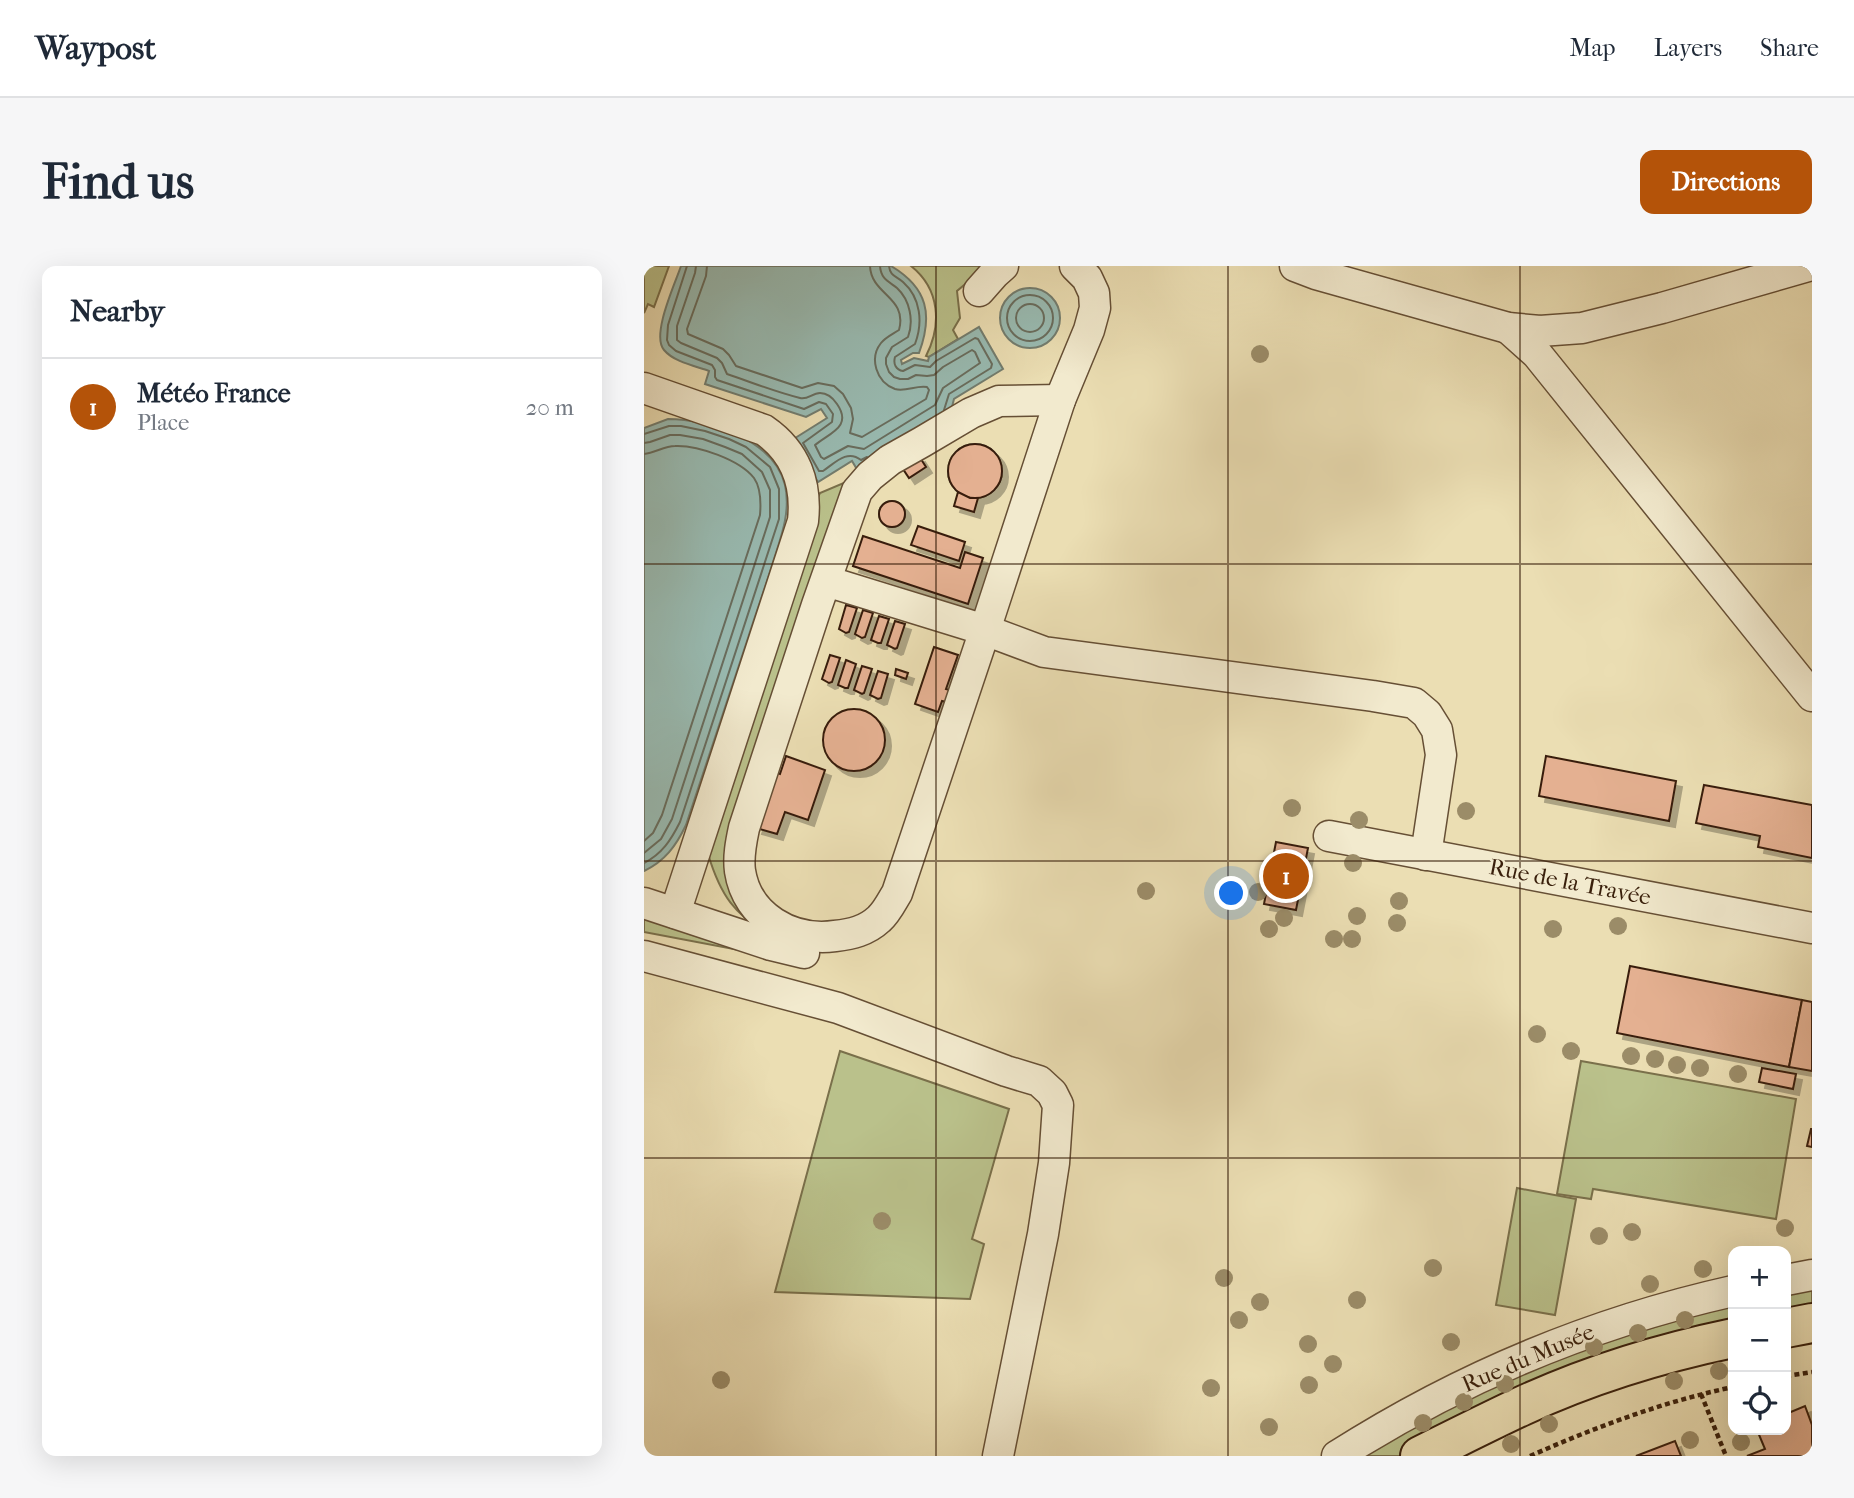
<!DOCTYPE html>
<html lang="en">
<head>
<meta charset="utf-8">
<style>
	body { margin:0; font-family:"IM FELL French Canon",serif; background:#f6f6f7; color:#1f2937 }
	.controls { position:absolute; right:21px; bottom:21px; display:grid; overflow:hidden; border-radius:14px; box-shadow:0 7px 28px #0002 }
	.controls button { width:63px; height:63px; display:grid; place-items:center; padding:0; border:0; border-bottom:2px solid #e0e1e3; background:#fff; color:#1f2937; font:35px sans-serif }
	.you { position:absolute; left:588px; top:628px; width:24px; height:24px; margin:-18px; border:5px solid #fff; border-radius:50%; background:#1a73e8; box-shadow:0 0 0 10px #1a73e833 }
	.badge { display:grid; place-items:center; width:46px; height:46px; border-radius:50%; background:#b45309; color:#fff; font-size:23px; font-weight:700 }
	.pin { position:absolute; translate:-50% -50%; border:4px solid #fff; box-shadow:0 2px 7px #0006 }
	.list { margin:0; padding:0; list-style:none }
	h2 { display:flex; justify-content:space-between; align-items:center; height:91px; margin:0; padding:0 28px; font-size:30px }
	h2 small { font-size:23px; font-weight:400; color:#747a83 }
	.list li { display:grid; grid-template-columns:46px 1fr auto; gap:21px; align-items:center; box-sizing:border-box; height:98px; padding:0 28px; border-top:2px solid #e0e1e3 }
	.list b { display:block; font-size:26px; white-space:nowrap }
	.list p { margin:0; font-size:23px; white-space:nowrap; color:#747a83 }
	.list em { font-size:23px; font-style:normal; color:#747a83 }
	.icon { flex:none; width:38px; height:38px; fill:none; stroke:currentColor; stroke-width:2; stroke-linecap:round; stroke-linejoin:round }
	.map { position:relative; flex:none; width:1168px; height:1190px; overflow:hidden; border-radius:14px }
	header { display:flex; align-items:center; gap:42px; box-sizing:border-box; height:98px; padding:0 35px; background:#fff; border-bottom:2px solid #e0e1e3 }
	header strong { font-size:33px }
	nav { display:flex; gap:38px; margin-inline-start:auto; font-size:24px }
	.intro { display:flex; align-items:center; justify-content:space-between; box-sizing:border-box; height:168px; padding:0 42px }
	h1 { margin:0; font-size:49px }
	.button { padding:18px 32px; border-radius:14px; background:#b45309; color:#fff; font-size:24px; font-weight:700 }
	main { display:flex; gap:42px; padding:0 42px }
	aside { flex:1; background:#fff; border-radius:14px; box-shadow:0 7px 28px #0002 }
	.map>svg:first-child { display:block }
	.green { fill:#bac18b; stroke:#7a704b; stroke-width:2 }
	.water { fill:#99bbb2; stroke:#737d6f; stroke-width:2 }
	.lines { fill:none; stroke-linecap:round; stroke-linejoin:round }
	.shore { stroke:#696d5e; stroke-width:2 }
	.building { fill:#e4b091; stroke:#391f0b; stroke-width:2; filter:url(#shadow) }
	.minor-casing { stroke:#664f35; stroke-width:33 }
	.major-casing { stroke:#391f0b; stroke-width:42 }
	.path { stroke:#391f0b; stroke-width:4.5; stroke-dasharray:5 3.5; stroke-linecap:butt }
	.minor { stroke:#f2eace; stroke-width:30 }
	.major { stroke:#ebdeb3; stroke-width:38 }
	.tree { fill:#9b8c68 }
	.grid { fill:none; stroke:#391f0b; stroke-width:2; stroke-opacity:0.55 }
	.labels { text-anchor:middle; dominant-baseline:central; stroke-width:5; stroke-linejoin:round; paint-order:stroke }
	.street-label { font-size:23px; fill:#391f0b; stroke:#f2eace }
</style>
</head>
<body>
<header>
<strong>Waypost</strong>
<nav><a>Map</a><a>Layers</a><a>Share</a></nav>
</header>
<div class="intro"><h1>Find us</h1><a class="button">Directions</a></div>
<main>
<aside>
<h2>Nearby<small></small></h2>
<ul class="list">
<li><span class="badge">1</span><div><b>Météo France</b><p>Place</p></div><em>20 m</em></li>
</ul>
</aside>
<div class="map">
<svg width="1168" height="1190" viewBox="0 0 1168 1190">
	<defs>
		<filter id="shadow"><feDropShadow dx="6" dy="6" stdDeviation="0" flood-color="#0004"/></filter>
	</defs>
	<rect width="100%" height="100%" fill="#ebdeb3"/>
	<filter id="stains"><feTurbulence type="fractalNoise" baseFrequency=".00286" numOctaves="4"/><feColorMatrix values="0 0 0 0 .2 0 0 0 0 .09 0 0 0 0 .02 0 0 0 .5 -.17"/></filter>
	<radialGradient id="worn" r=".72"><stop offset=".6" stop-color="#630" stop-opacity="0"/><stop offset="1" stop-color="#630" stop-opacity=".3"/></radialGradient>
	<g class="green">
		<path d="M0,0H25L10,41L4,38L0,47Z"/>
		<path d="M267,0H343L313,25L316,52L309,64L314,73L285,91L282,90C298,59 296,23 267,0Z"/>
		<path d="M202,216L89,568L127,671C90,647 77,631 64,588L174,231L176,227Z"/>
		<path d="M0,648L163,697L0,666Z"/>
		<path d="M196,785L365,843L328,973L340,978L326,1033L131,1026Z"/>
		<path d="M937,795L1152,833L1132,953L949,923L947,933L913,928Z"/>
		<path d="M873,922L932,933L911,1049L852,1039Z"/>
		<path d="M1168,1022V1050L1142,1054V1027Z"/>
		<path d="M1089,1038V1064L763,1190H715L777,1154L928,1085Z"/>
	</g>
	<g class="water">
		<path d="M37,0H247C284,22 289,49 275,87H269L257,94L258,98L270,92L284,95L285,91L335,61L359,103L310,133L306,149L214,205L208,195L174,216L148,174L183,152L177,143L162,151L61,118L65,105C51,100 30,96 20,84C7,69 31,18 37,0Z"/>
		<circle cx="386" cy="52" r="30"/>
		<path d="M24,153C64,153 130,173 141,219C147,246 137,271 129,296C121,322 112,347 104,372C83,434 63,497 42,559C32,580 21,595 0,605V162Z"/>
		<circle cx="331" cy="205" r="27"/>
		<circle cx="248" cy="248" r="13"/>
	</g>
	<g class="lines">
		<g class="shore">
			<path d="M43,0L24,59L23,74L25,79L32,85L68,99L71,104V111L73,114L160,143L175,136L182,138L189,148L188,156L159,177L175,205H179C191,197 203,183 217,194L223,191"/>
			<path d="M52,0L51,7L33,60V74L37,77L73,92L78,97L83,108C107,116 131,126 156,132C164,134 168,127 176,127C184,127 189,132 193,138C209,161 185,167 171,179L177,191L180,193L204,180L220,183L291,139L299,122L336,97L331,86L328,84L299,101L290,109L283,110L272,109L264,113H256L250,111L245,106L242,98V92L248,81L264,71C270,55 266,34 253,22C244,15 237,13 236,0"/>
			<path d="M63,0L62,10L43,63L44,68L79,83L85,89L92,100L158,122L174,117L190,120L199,128L207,142L209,153L206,167L218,171L282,133L285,124L283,121C272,119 262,126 251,123C232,116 225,92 237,77C242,71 249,68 255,64C264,31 227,29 226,0"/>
			<path d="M245,0C246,10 252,10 259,16C277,32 279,57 271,78L251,91C249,98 252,104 259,105L271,99L286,101L292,95L331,72L334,73L348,98L347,102L305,128L300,144"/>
			<circle cx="386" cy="52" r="23"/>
			<circle cx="386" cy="52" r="14"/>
			<path d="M0,168L25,160H37L61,165L85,173L102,181L126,201L135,223V253L36,556C27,574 18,588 0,597"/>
			<path d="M0,177L6,176L26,169H36L59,173L81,181L98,188L118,206L126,224V251L28,553L17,573L0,587"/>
			<circle cx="331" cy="205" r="20"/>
			<path d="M0,188C11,187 20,180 31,180C54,179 96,194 110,212C117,222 117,237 116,249L18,549L9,567L0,575"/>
			<circle cx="331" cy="205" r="11"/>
		</g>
	</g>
	<g class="building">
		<circle cx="331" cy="205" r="27"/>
		<path d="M275,190L282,201L265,212L257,200Z"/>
		<path d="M314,226L326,232H334L330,246L310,240Z"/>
		<circle cx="248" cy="248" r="13"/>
		<path d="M274,260L321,276L315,295L267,279Z"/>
		<path d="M219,270L316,302L321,286L339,292L324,338L209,300Z"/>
		<path d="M202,339L213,342L205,366L202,367L195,363Z"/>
		<path d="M219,344L229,347L221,371L218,372L211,368Z"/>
		<path d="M235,350L245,353L237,377H234L227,374Z"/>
		<path d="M251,355L261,358L253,382L251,383L243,379Z"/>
		<path d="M290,381L314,389L302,423L306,424L302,436L298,435L294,446L271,438Z"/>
		<path d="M186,389L196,392L188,416L185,417L178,413Z"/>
		<path d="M202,394L212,398L204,422H201L194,419Z"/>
		<path d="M218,400L228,403L220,427L218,428L210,424Z"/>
		<path d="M252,403L264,407L262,413L251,409Z"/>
		<path d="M234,405L244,408L237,432L234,433L226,429Z"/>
		<circle cx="210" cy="474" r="31"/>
		<path d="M142,490L181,504L164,554L141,546L133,568L112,562L131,506L136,508Z"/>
		<path d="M902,490L1032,515L1025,555L895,530Z"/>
		<path d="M1060,519L1168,539V592L1114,581L1116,570L1052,557Z"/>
		<path d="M632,576L664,582L652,644L620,638Z"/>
		<path d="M986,700L1158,734L1145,801L973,767Z"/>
		<path d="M1158,734L1168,736V805L1145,801Z"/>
		<path d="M1118,802L1152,808L1149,823L1115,816Z"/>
		<path d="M1167,863H1168V881L1163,880Z"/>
		<path d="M1161,1140L1168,1159V1190H1103L1121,1183L1113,1164H1142V1148Z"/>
		<path d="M1031,1175L1037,1190H992Z"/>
	</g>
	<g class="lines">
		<defs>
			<g id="minor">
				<path d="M431,0L443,12L450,27L451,42L445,64L416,134L341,364L400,386L729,430L770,437L783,448L793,464L797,489L782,589"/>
				<path d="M651,0L672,8L864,62L896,65L938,62L1018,42L1164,0"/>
				<path d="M335,25L350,8L359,0"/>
				<path d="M864,62L893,88L1168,430"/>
				<path d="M0,122L120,164C152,186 163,218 159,255L31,647"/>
				<path d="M182,315L341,364L253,627C248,635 243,646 235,653C222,665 208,668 191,670C148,676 103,651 96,605C94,591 97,576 100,562L173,339L213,225L226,210L246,194L278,176L327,147L355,135L416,134"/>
				<path d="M685,570L1168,662"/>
				<path d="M0,637L127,679L160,687"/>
				<path d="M0,690L194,742L362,805L395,815L408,827L414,839L410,897L399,968L354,1190"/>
				<path d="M1142,1014L1168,1009"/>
				<path d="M693,1190C817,1111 946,1057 1089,1025"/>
			</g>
			<g id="major">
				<path d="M1142,1062L1168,1057"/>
				<path d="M776,1190C810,1173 844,1156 878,1140C945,1109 1017,1087 1089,1072"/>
			</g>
		</defs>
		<use href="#minor" class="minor-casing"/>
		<use href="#major" class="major-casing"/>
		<g class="path">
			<path d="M1142,1110L1168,1106"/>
			<path d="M1057,1128L1082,1190"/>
			<path d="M886,1190C952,1161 1018,1136 1089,1121"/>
		</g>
		<use href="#minor" class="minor"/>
		<use href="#major" class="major"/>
	</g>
	<g class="tree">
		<circle cx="616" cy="88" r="9"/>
		<circle cx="648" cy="542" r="9"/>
		<circle cx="822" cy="545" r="9"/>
		<circle cx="715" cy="554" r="9"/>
		<circle cx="709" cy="597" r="9"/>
		<circle cx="502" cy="625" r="9"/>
		<circle cx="614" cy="626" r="9"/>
		<circle cx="755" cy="635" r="9"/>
		<circle cx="713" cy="650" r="9"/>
		<circle cx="640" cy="652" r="9"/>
		<circle cx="753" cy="657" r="9"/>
		<circle cx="974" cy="660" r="9"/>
		<circle cx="625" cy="663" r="9"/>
		<circle cx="909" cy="663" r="9"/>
		<circle cx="690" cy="673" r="9"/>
		<circle cx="708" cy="673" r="9"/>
		<circle cx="893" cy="768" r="9"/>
		<circle cx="927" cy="785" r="9"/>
		<circle cx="987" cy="790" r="9"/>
		<circle cx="1011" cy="793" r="9"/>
		<circle cx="1033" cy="799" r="9"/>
		<circle cx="1056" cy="802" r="9"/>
		<circle cx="1094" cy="808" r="9"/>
		<circle cx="238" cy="955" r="9"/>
		<circle cx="1141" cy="962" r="9"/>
		<circle cx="988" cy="966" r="9"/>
		<circle cx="955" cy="970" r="9"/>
		<circle cx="789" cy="1002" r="9"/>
		<circle cx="1059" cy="1003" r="9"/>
		<circle cx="580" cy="1012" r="9"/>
		<circle cx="1006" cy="1018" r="9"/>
		<circle cx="713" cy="1034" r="9"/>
		<circle cx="616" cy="1036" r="9"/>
		<circle cx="595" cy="1054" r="9"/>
		<circle cx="1041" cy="1054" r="9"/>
		<circle cx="994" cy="1067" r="9"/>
		<circle cx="807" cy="1076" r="9"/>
		<circle cx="664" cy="1078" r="9"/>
		<circle cx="950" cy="1081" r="9"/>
		<circle cx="689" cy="1098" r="9"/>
		<circle cx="1075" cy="1105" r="9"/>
		<circle cx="77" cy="1114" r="9"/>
		<circle cx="1030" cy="1115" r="9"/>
		<circle cx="861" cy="1118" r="9"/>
		<circle cx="665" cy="1119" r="9"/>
		<circle cx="567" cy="1122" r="9"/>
		<circle cx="820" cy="1136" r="9"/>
		<circle cx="779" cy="1157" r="9"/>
		<circle cx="905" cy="1158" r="9"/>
		<circle cx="625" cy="1161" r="9"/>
		<circle cx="1046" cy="1174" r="9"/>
		<circle cx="1097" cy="1176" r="9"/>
		<circle cx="867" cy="1178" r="9"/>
	</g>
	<path class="grid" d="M292,0V1190M584,0V1190M876,0V1190M0,298H1168M0,595H1168M0,892H1168"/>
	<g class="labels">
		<g class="street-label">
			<text transform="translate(926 616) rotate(11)">Rue de la Travée</text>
			<text transform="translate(884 1092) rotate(-23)">Rue du Musée</text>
		</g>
	</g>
	<rect width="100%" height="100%" filter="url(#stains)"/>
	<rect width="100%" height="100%" fill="url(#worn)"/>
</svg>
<div class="controls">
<button>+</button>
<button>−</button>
<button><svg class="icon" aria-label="locate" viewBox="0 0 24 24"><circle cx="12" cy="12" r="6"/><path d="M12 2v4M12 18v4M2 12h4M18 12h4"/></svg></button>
</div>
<div class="you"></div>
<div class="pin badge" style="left:642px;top:610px">1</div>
</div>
</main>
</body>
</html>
